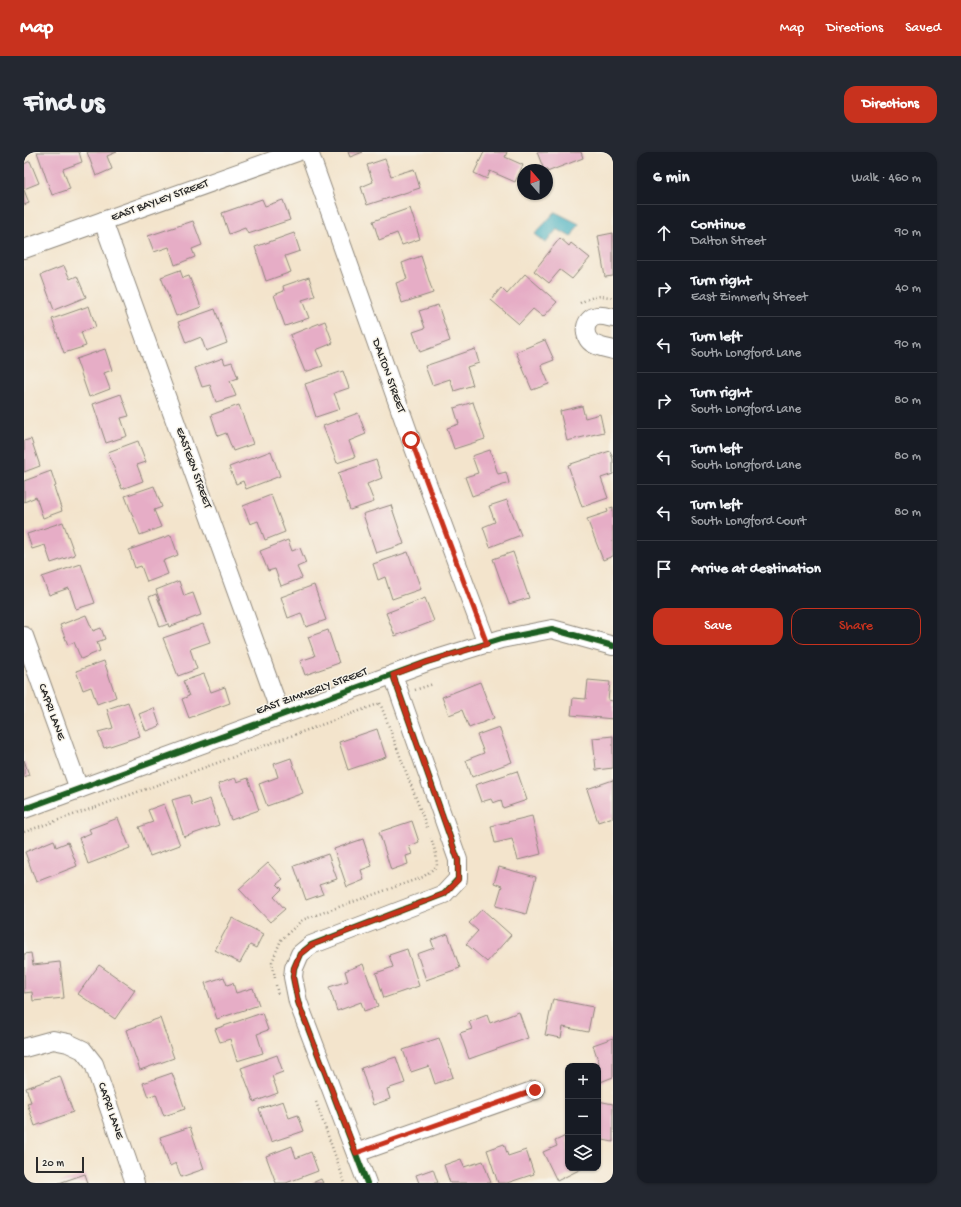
<!DOCTYPE html>
<html lang="en">
<head>
<meta charset="utf-8">
<style>
	body { margin:0; font-family:"Gochi Hand",sans-serif; background:#242831; color:#f1f3f6 }
	.controls { position:absolute; right:12px; bottom:12px; display:grid; overflow:hidden; border-radius:8px; box-shadow:0 1px 3px #0004 }
	.controls button { width:36px; height:36px; display:grid; place-items:center; padding:0; border:0; border-bottom:1px solid #363941; background:#171b24; color:#f1f3f6; font:20px sans-serif }
	.compass { position:absolute; left:493px; top:12px; width:36px; height:36px; border-radius:50%; background:#171b24; box-shadow:0 1px 3px #0004; rotate:340deg }
	.scale { position:absolute; left:12px; bottom:10px; width:48px; box-sizing:border-box; padding-left:4px; border:2px solid #2b2b2b; border-top:0; font-size:11px; line-height:14px; white-space:nowrap; color:#2b2b2b; -webkit-text-stroke:3px #f7f3e8; paint-order:stroke }
	.stop { position:absolute; width:12px; height:12px; margin:-9px; border:3px solid #c8321e; border-radius:50%; background:#fff }
	.stop.end { background:#c8321e; border-color:#fff; box-shadow:0 1px 4px #0008 }
	.list { margin:0; padding:0; list-style:none }
	h2 { display:flex; justify-content:space-between; align-items:center; height:52px; margin:0; padding:0 16px; font-size:17px }
	h2 small { font-size:13px; font-weight:400; color:#9ea1a6 }
	.list li { display:grid; grid-template-columns:26px 1fr auto; gap:12px; align-items:center; box-sizing:border-box; height:56px; padding:0 16px; border-top:1px solid #363941 }
	.list b { display:block; font-size:15px; white-space:nowrap }
	.list p { margin:0; font-size:13px; white-space:nowrap; color:#9ea1a6 }
	.list em { font-size:13px; font-style:normal; color:#9ea1a6 }
	.actions { display:flex; gap:8px; padding:12px 16px }
	.actions a { flex:1; padding:9px 0; border:1px solid #c8321e; border-radius:12px; text-align:center; font-size:14px; color:#c8321e }
	.actions .main { background:#c8321e; color:#fff }
	.icon { flex:none; width:22px; height:22px; fill:none; stroke:currentColor; stroke-width:2; stroke-linecap:round; stroke-linejoin:round }
	.map { position:relative; flex:none; width:589px; height:1031px; overflow:hidden; border-radius:12px }
	header { display:flex; align-items:center; gap:24px; box-sizing:border-box; height:56px; padding:0 20px; background:#c8321e; color:#fff }
	header strong { font-size:19px }
	nav { display:flex; gap:22px; margin-inline-start:auto; font-size:14px }
	.intro { display:flex; align-items:center; justify-content:space-between; box-sizing:border-box; height:96px; padding:0 24px }
	h1 { margin:0; font-size:28px }
	.button { padding:10px 18px; border-radius:12px; background:#c8321e; color:#fff; font-size:14px; font-weight:700 }
	main { display:flex; gap:24px; padding:0 24px }
	aside { flex:1; background:#171b24; border-radius:12px; box-shadow:0 1px 3px #0004 }
	.map>svg:first-child { display:block }
	.water { fill:#42afc0; stroke:#366d76 }
	.building { fill:#e6adc6 }
	.lines { fill:none; stroke-linecap:round; stroke-linejoin:round }
	.minor-casing { stroke:#8f887c; stroke-width:20 }
	.path { stroke:#8f887c; stroke-width:2.5; stroke-dasharray:1 3; stroke-linecap:butt }
	.minor { stroke:#fff; stroke-width:18 }
	.cycleway-casing { stroke:#f7f3e8; stroke-width:8 }
	.cycleway { stroke:#1b5e20; stroke-width:6 }
	.route { stroke:#c8321e; stroke-width:5 }
	.labels { text-anchor:middle; dominant-baseline:central; stroke-width:3; stroke-linejoin:round; paint-order:stroke }
	.street-label { font-size:12px; fill:#2b2b2b; stroke:#f7f3e8 }
</style>
</head>
<body>
<header>
<strong>Map</strong>
<nav><a>Map</a><a>Directions</a><a>Saved</a></nav>
</header>
<div class="intro"><h1>Find us</h1><a class="button">Directions</a></div>
<main>
<div class="map">
<svg width="589" height="1031" viewBox="0 0 589 1031">
	<rect width="100%" height="100%" fill="#f7f3e8"/>
	<filter id="ink" filterUnits="userSpaceOnUse"><feTurbulence type="fractalNoise" baseFrequency=".025" numOctaves="2"/><feDisplacementMap in="SourceGraphic" scale="8" xChannelSelector="R" yChannelSelector="G"/><feConvolveMatrix kernelMatrix="1 2 1 2 8 2 1 2 1" color-interpolation-filters="sRGB"/></filter>
	<filter id="wash" filterUnits="userSpaceOnUse"><feTurbulence type="fractalNoise" baseFrequency=".012" numOctaves="4" result="noise"/><feDisplacementMap in="SourceGraphic" scale="16" xChannelSelector="R" yChannelSelector="G"/><feGaussianBlur stdDeviation="0.9" result="paint"/><feColorMatrix in="noise" values="0 0 0 0 0 0 0 0 0 0 0 0 0 0 0 0 0 1.4 0 .05"/><feComposite in="paint" operator="in"/></filter>
	<g filter="url(#wash)">
		<rect width="100%" height="100%" fill="#f3e4cc"/>
		<path class="water" d="M531,60L555,72L547,85L533,77L522,91L511,82Z"/>
		<g id="blocks">
			<g class="building">
				<path d="M13,0H55L58,10L39,17L46,37L28,43Z"/>
				<path d="M63,0H93L83,4L88,17L72,24Z"/>
				<path d="M324,0H339L326,5Z"/>
				<path d="M460,0H483L481,5L499,13L491,30L466,19L463,27L450,21Z"/>
				<path d="M513,0H557L559,6L523,20V18H520Z"/>
				<path d="M361,7L367,24L390,17L396,36L343,53L337,35L349,30L343,13Z"/>
				<path d="M6,9L15,31L0,37V12Z"/>
				<path d="M0,38L5,51L0,53Z"/>
				<path d="M238,47L241,54L259,48L266,68L224,82L221,76L205,82L198,61Z"/>
				<path d="M386,56L396,87L378,93L373,81L355,88L349,69Z"/>
				<path d="M169,69L178,93L168,97L171,105L151,113L145,95L130,100L124,84Z"/>
				<path d="M270,81L276,99L261,104L267,120L242,129L231,95Z"/>
				<path d="M589,81V124L581,125L574,84Z"/>
				<path d="M536,86L545,94L547,91L566,106L548,127L536,118L525,131L510,119Z"/>
				<path d="M397,104L409,141L378,151L372,131L383,127L378,111Z"/>
				<path d="M40,114L46,127L53,124L62,145L30,158L17,123Z"/>
				<path d="M156,118L159,126L165,124L177,155L152,164L137,125Z"/>
				<path d="M501,122L533,150L519,165L509,157L495,172L467,148L477,136L483,142Z"/>
				<path d="M285,125L291,144L278,148L285,166L261,174L250,143L260,139L259,134Z"/>
				<path d="M414,153L426,189L396,200L389,180L401,176L395,159Z"/>
				<path d="M65,154L72,175L57,180L62,194L40,201L28,167Z"/>
				<path d="M191,157L203,191L182,199L177,185L162,191L154,170Z"/>
				<path d="M301,169L309,191L292,198L299,214L281,220L266,183Z"/>
				<path d="M521,188L530,208L517,213L525,232L508,238L492,200Z"/>
				<path d="M81,197L88,218L80,221L86,237L65,245L52,207Z"/>
				<path d="M451,197L455,211L443,215L449,233L430,239L426,227L408,233L401,214Z"/>
				<path d="M199,206L201,212L208,210L214,226L206,229L212,244L192,250L186,233L178,235L171,216Z"/>
				<path d="M319,219L325,236L310,241L316,257L292,265L281,232Z"/>
				<path d="M97,242L105,264L97,266L103,284L82,291L69,252Z"/>
				<path d="M449,250L461,287L430,297L423,276L435,272L430,256Z"/>
				<path d="M215,253L229,292L209,299L202,281L194,284L187,263Z"/>
				<path d="M558,254L561,266L576,262L580,280L543,289L536,259Z"/>
				<path d="M334,261L342,282L325,289L331,305L313,311L299,274Z"/>
				<path d="M7,287L16,314L0,320V289Z"/>
				<path d="M114,289L122,310L113,313L119,329L98,337L84,300Z"/>
				<path d="M466,298L474,322L482,320L485,331L448,344L441,325L454,321L448,304Z"/>
				<path d="M247,299L256,324L222,337L219,329L212,332L205,315Z"/>
				<path d="M586,299L589,307V322L577,326L584,346L558,355L544,313Z"/>
				<path d="M352,308L358,326L343,332L350,350L326,358L314,321Z"/>
				<path d="M27,319L32,334L30,335L38,359L19,366L12,345L0,350V329Z"/>
				<path d="M130,334L138,355L130,358L137,375L116,383L101,344Z"/>
				<path d="M247,343L261,380L241,388L234,369L226,372L219,354Z"/>
				<path d="M483,348L497,383L466,395L459,375L471,370L465,354Z"/>
				<path d="M367,353L380,392L352,401L339,362Z"/>
				<path d="M589,355V404L579,408L563,367L584,360L583,357Z"/>
				<path d="M39,370L51,403L27,411L21,393L8,397L3,382Z"/>
				<path d="M147,383L154,403L139,409L144,422L123,430L117,414L111,416L105,398Z"/>
				<path d="M264,388L268,399L276,396L282,411L273,415L278,426L257,434L251,417L244,419L236,399Z"/>
				<path d="M384,400L397,437L368,447L361,425L354,428L349,412Z"/>
				<path d="M489,400L505,446L485,452L469,407Z"/>
				<path d="M57,412L71,451L52,457L45,436L25,443L18,425Z"/>
				<path d="M155,429L160,444L169,441L177,463L145,475L132,438Z"/>
				<path d="M290,433L302,468L282,475L277,461L264,466L257,445Z"/>
				<path d="M132,442L144,472L136,475L125,445Z"/>
				<path d="M401,446L410,469L371,484L362,461Z"/>
				<path d="M62,463L69,479L77,476L81,487L73,490L76,499L57,507L50,490L44,493L36,473Z"/>
				<path d="M179,472L186,490L166,497L173,517L154,524L139,486Z"/>
				<path d="M304,478L315,511L281,523L276,509L291,504L284,485Z"/>
				<path d="M80,509L92,545L73,552L67,535L59,538L52,519Z"/>
				<path d="M180,522L187,540L201,535L206,551L165,566L158,547L165,544L159,529Z"/>
				<path d="M564,528L586,530L584,548L589,549V567L547,563L549,546L562,547Z"/>
				<path d="M456,530L470,566L445,576L438,558L425,563L418,545Z"/>
				<path d="M104,550L116,584L80,596L74,580L89,576L83,557Z"/>
				<path d="M130,556L136,574L122,579L115,562Z"/>
				<path d="M475,575L488,610L448,625L442,608L460,601L453,583Z"/>
				<path d="M353,577L362,605L324,618L315,590Z"/>
				<path d="M589,584V616L572,618L569,586Z"/>
				<path d="M267,606L279,641L243,654L235,632L254,625L250,612Z"/>
				<path d="M0,608L5,623L0,625Z"/>
				<path d="M493,619L503,648L479,656L477,648L469,651L467,647L457,650L451,633Z"/>
				<path d="M211,626L213,630L224,626L235,658L207,668L194,632Z"/>
				<path d="M589,628V665L574,670L563,637Z"/>
				<path d="M165,643L168,653L186,647L195,673L160,685L148,648Z"/>
				<path d="M140,652L156,693L126,704L115,675L129,670L124,658Z"/>
				<path d="M508,664L517,702L494,708L488,687L471,691L467,674Z"/>
				<path d="M94,666L106,696L64,712L55,686L67,681L65,677Z"/>
				<path d="M388,669L395,690L385,694L388,702L382,704L384,712L367,718L355,680Z"/>
				<path d="M339,687L348,714L337,718L340,728L323,735L310,697Z"/>
				<path d="M30,688L32,695L44,690L53,714L12,730L1,700Z"/>
				<path d="M304,702L313,727L295,733L299,742L282,748L270,714Z"/>
				<path d="M244,711L259,727L253,732L258,737L250,745L261,757L246,770L215,737Z"/>
				<path d="M475,715L512,725L502,762L472,754L478,734L470,731Z"/>
				<path d="M458,757L487,783L463,810L442,792L454,779L445,771Z"/>
				<path d="M208,766L239,782L232,796L226,793L216,811L191,798Z"/>
				<path d="M424,782L436,816L402,828L393,802L410,796L407,788Z"/>
				<path d="M383,797L395,834L360,846L352,821L369,815L365,803Z"/>
				<path d="M7,801L9,813L36,810L40,846L9,849L8,840L0,841V802Z"/>
				<path d="M339,812L354,854L340,859L337,850L313,859L305,835L324,829L321,819Z"/>
				<path d="M75,813L111,838L91,867L54,842Z"/>
				<path d="M200,825L203,833L209,831L212,841L229,836L235,853L193,867L181,831Z"/>
				<path d="M529,847L569,855L564,880L539,875L537,886L521,883Z"/>
				<path d="M495,860L504,886L445,907L436,881L448,877L445,870L463,863L466,871Z"/>
				<path d="M238,861L244,878L233,882L239,901L213,909L206,887L196,890L191,877Z"/>
				<path d="M136,866L150,906L116,918L102,878Z"/>
				<path d="M415,886L429,925L411,932L405,914L387,920L379,898Z"/>
				<path d="M589,886V925L574,931V914H568L575,911L569,893Z"/>
				<path d="M253,903L259,920L248,924L254,941L230,950L217,916Z"/>
				<path d="M372,905L381,931L363,937L366,947L349,953L337,916Z"/>
				<path d="M148,921L161,957L140,964L132,942L124,945L119,931Z"/>
				<path d="M36,924L49,960L11,974L3,951L7,950L2,936Z"/>
				<path d="M259,949L265,966L274,963L280,979L247,990L235,957Z"/>
				<path d="M574,949L589,952V990L574,987Z"/>
				<path d="M166,975L180,1017L157,1025L152,1011L146,1014L136,985Z"/>
				<path d="M544,983V1016H559L533,1029L519,1000L533,994L531,989Z"/>
				<path d="M480,992L484,1004L502,998L510,1022L483,1031H474L463,998Z"/>
				<path d="M268,994L272,1006L287,1000L294,1019L262,1031H252L242,1004Z"/>
				<path d="M437,1007L440,1015L459,1009L467,1031H426L420,1013Z"/>
				<path d="M409,1017L414,1031H395L392,1023Z"/>
				<path d="M61,1022L64,1031H35Z"/>
				<path d="M297,1027L299,1031H288Z"/>
			</g>
		</g>
	</g>
	<g filter="url(#ink)">
		<use href="#blocks" fill-opacity="0" stroke="#8f887c" stroke-width="1"/>
		<g class="lines">
			<defs>
				<g id="minor">
					<path d="M285,0L387,288L463,492"/>
					<path d="M79,69L257,563"/>
					<path d="M0,97L273,0"/>
					<path d="M589,166C584,165 579,163 573,164C560,166 558,184 568,191C574,195 582,196 589,198"/>
					<path d="M0,484L55,637"/>
					<path d="M0,657L403,510L477,487L528,477L589,494"/>
					<path d="M0,896L29,888L44,891L59,898L70,912L111,1031"/>
					<path d="M332,1001L511,938"/>
					<path d="M343,1031L274,850L269,825L270,816L276,802L287,793L420,742L434,727V708L369,523"/>
				</g>
			</defs>
			<use href="#minor" class="minor-casing"/>
			<g class="path">
				<path d="M556,151C567,145 576,142 589,146"/>
				<path d="M391,538L409,532"/>
				<path d="M356,551L404,678"/>
				<path d="M0,680L78,653L357,551"/>
				<path d="M251,826L248,810L257,788L278,768L399,725L413,714L412,702L407,686"/>
				<path d="M252,833L254,843"/>
				<path d="M292,950L321,1031"/>
			</g>
			<use href="#minor" class="minor"/>
			<defs>
				<g id="cycleway">
					<path d="M0,657L403,510L477,487L528,477L589,494"/>
					<path d="M343,1031L274,850L269,825L270,816L276,802L287,793L420,742L434,727V708L369,523"/>
				</g>
			</defs>
			<use href="#cycleway" class="cycleway-casing"/>
			<use href="#cycleway" class="cycleway"/>
		</g>
	</g>
	<g class="lines" filter="url(#ink)">
		<path class="route" d="M387,288L463,492L403,510L369,523L434,708V728L420,742L288,793L276,802L270,816L269,825L274,850L332,1001L511,938"/>
	</g>
	<g class="labels">
		<g class="street-label">
			<text transform="translate(136 49) rotate(-20)">EAST BAYLEY STREET</text>
			<text transform="translate(364 224) rotate(70)">DALTON STREET</text>
			<text transform="translate(169 316) rotate(70)">EASTERN STREET</text>
			<text transform="translate(288 540) rotate(-20)">EAST ZIMMERLY STREET</text>
			<text transform="translate(27 560) rotate(70)">CAPRI LANE</text>
			<text transform="translate(86 959) rotate(71)">CAPRI LANE</text>
		</g>
	</g>
</svg>
<div class="controls">
<button>+</button>
<button>−</button>
<button><svg class="icon" aria-label="layers" viewBox="0 0 24 24"><path d="M12 4l9 5-9 5-9-5zM3 14l9 5 9-5"/></svg></button>
</div>
<svg class="compass" viewBox="-18 -18 36 36"><path d="M0-13l5 13h-10z" fill="#e53935"/><path d="M0 13l5-13h-10z" fill="#9ea1a6"/></svg>
<div class="scale">20 m</div>
<div class="stop" style="left:387px;top:288px"></div>
<div class="stop end" style="left:511px;top:938px"></div>
</div>
<aside>
<h2>6 min<small>Walk · 460 m</small></h2>
<ul class="list">
<li><svg class="icon" aria-label="ahead" viewBox="0 0 24 24"><path d="M12 20V5M6 11l6-6 6 6"/></svg><div><b>Continue</b><p>Dalton Street</p></div><em>90 m</em></li>
<li><svg class="icon" aria-label="right" viewBox="0 0 24 24"><path d="M7 20v-9h11M14 6l5 5-5 5"/></svg><div><b>Turn right</b><p>East Zimmerly Street</p></div><em>40 m</em></li>
<li><svg class="icon" aria-label="left" viewBox="0 0 24 24"><path d="M17 20v-9H6M10 6l-5 5 5 5"/></svg><div><b>Turn left</b><p>South Longford Lane</p></div><em>90 m</em></li>
<li><svg class="icon" aria-label="right" viewBox="0 0 24 24"><path d="M7 20v-9h11M14 6l5 5-5 5"/></svg><div><b>Turn right</b><p>South Longford Lane</p></div><em>80 m</em></li>
<li><svg class="icon" aria-label="left" viewBox="0 0 24 24"><path d="M17 20v-9H6M10 6l-5 5 5 5"/></svg><div><b>Turn left</b><p>South Longford Lane</p></div><em>80 m</em></li>
<li><svg class="icon" aria-label="left" viewBox="0 0 24 24"><path d="M17 20v-9H6M10 6l-5 5 5 5"/></svg><div><b>Turn left</b><p>South Longford Court</p></div><em>80 m</em></li>
<li><svg class="icon" aria-label="arrive" viewBox="0 0 24 24"><path d="M6 21V4h12l-3 4 3 4H6"/></svg><div><b>Arrive at destination</b></div></li>
</ul>
<div class="actions"><a class="main">Save</a><a>Share</a></div>
</aside>
</main>
</body>
</html>
